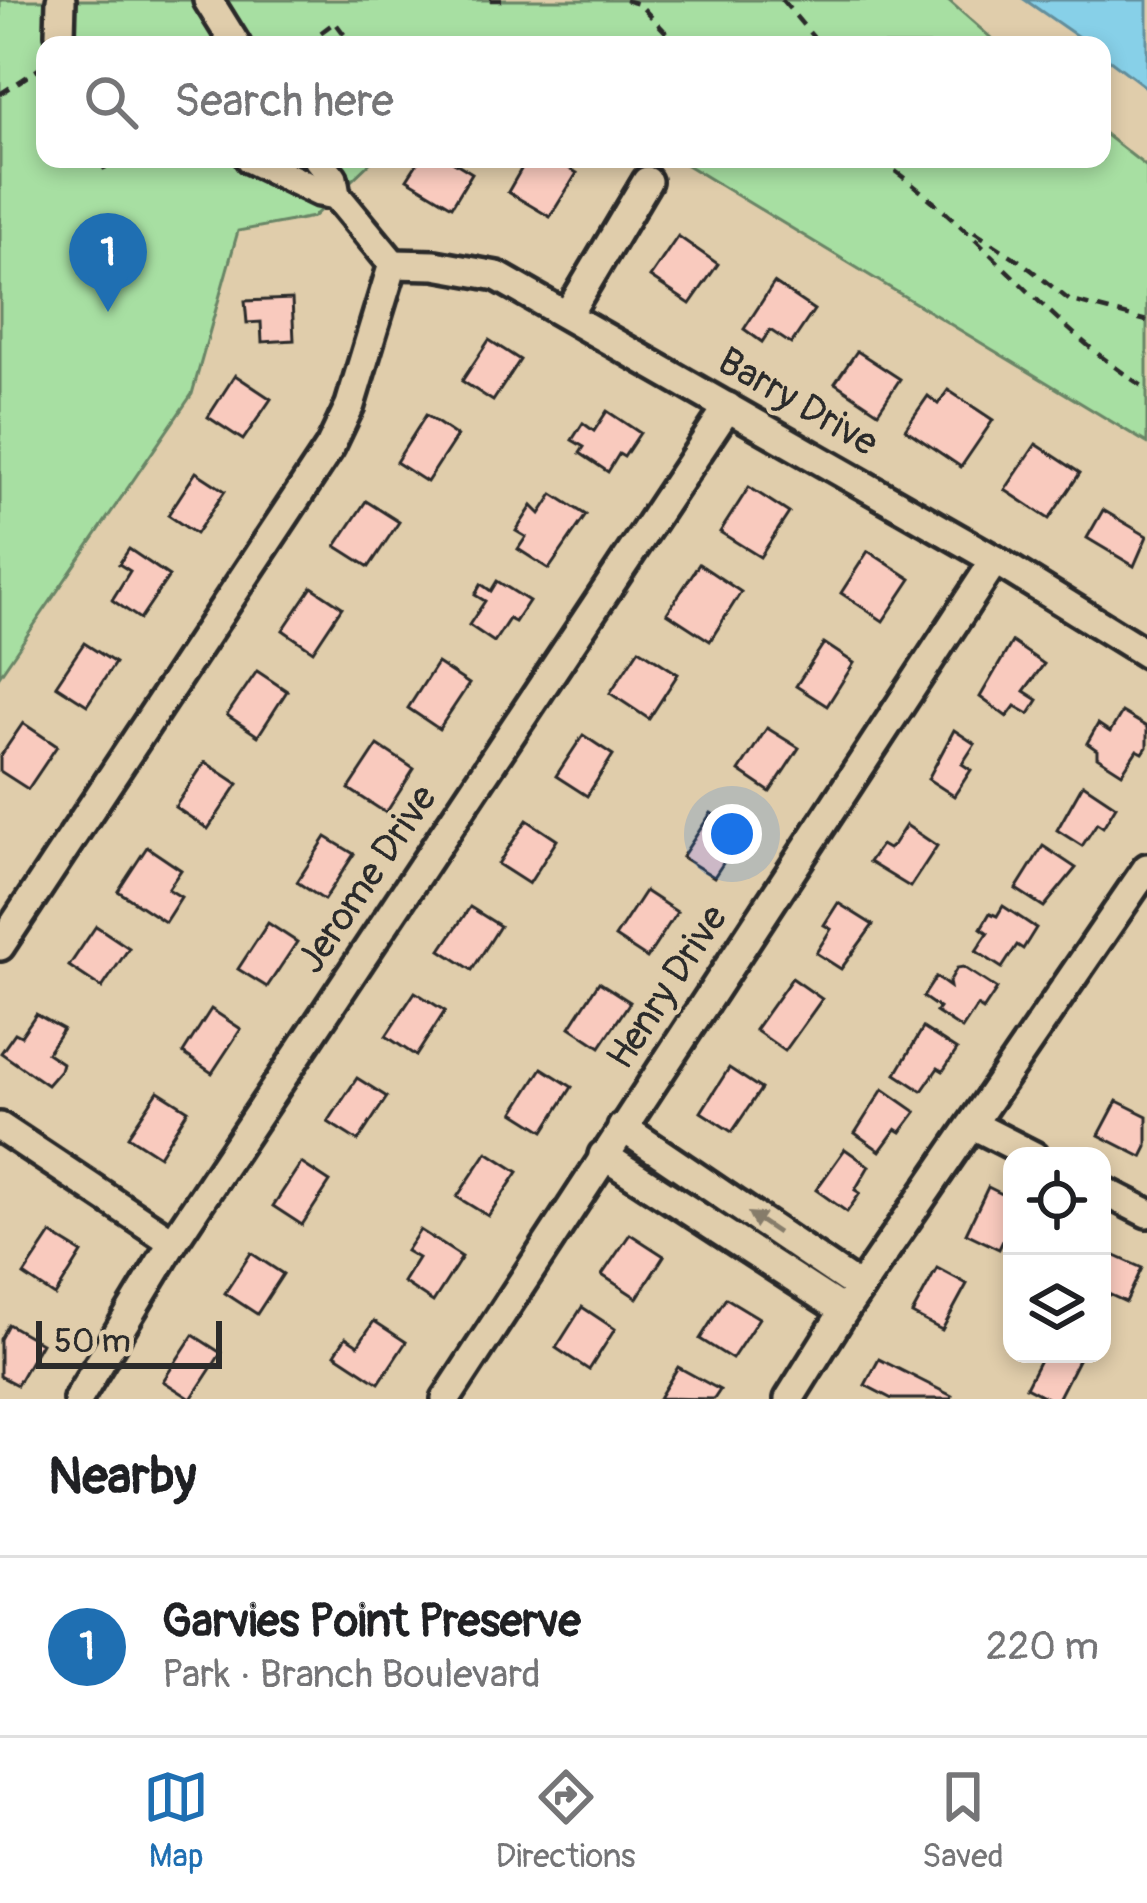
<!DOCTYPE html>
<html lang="en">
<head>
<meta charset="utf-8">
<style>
	body { margin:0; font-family:Pangolin,sans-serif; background:#f6f6f6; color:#202124 }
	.controls { position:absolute; right:36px; bottom:36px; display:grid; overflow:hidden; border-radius:24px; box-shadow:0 6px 18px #0003 }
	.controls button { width:108px; height:108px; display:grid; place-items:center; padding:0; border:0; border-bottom:3px solid #e0e0e0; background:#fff; color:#202124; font:60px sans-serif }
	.scale { position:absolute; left:36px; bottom:30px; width:186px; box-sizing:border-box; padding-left:12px; border:6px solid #2b2b2b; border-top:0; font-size:33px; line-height:42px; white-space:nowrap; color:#2b2b2b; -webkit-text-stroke:9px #e0cdab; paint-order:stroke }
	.you { position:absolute; left:732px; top:834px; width:42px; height:42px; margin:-30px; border:9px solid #fff; border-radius:50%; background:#1a73e8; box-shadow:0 0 0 18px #1a73e833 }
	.badge { display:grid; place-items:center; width:78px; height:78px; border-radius:50%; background:#1f6fb2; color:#fff; font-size:39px; font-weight:700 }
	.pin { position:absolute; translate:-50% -99px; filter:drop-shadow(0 3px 6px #0008) }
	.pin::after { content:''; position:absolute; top:63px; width:42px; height:36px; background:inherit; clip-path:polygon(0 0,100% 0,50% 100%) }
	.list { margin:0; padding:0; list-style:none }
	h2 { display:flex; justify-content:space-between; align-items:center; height:156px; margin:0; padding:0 48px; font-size:51px }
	h2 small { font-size:39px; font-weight:400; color:#757577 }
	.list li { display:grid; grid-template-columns:78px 1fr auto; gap:36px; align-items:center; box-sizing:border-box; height:180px; padding:0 48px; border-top:3px solid #e0e0e0 }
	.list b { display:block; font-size:45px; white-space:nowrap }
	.list p { margin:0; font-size:39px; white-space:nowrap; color:#757577 }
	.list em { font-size:39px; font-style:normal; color:#757577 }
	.icon { flex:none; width:66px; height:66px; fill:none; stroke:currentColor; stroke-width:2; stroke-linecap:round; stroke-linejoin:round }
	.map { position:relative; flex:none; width:1147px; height:1399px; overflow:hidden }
	.search { position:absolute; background:#fff; box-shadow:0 6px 18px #0003; left:36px; right:36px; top:36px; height:132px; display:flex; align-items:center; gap:30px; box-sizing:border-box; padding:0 42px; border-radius:24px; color:#757577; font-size:45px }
	.sheet { height:336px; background:#fff }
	nav { display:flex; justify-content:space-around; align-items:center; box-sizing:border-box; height:168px; border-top:3px solid #e0e0e0; background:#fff; font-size:33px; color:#757577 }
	nav a { display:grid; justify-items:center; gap:6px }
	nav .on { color:#1f6fb2 }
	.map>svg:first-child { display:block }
	.green { fill:#a7dfa2; stroke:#698566; stroke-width:3 }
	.water { fill:#87d0e8; stroke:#628e9c; stroke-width:3 }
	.building { fill:#f9cabe; stroke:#2b2b2b; stroke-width:3 }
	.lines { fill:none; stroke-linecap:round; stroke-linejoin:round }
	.street-casing { stroke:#2b2b2b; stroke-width:36 }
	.path { stroke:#2b2b2b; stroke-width:4.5; stroke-dasharray:12 9; stroke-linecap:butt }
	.street { stroke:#e0cdab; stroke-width:27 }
	.oneway { fill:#867c6b }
	.labels { text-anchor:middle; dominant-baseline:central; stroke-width:9; stroke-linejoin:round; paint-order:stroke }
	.street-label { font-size:39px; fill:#2b2b2b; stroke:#e0cdab }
</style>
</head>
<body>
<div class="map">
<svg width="1147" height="1399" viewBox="0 0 1147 1399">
	<rect width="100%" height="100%" fill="#e0cdab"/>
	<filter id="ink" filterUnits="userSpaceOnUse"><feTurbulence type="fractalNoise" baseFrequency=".00833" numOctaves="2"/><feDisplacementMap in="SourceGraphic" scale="24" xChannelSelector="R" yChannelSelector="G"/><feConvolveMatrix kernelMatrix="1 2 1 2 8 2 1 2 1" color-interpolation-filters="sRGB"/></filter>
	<g filter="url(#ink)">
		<g class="green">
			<path d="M0,0H948L999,45H45V159H374L313,217L238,231L192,394L0,675Z"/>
			<path d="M1102,132L1147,167V443L677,159H1102Z"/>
		</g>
		<path class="water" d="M1025,0H1147V88L1102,54V45H1090Z"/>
		<g class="building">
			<path d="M420,159H449L472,173L452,206L407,179Z"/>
			<path d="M527,159H554L577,173L550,217L508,192Z"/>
			<path d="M678,236L718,264L690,304L650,277Z"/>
			<path d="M774,283L814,310L791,344L770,330L762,342L744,329Z"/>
			<path d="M292,299L294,340L262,342L261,322L247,323L245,301Z"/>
			<path d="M489,340L520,360L493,401L462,381Z"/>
			<path d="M857,351L900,379L878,412L835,383Z"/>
			<path d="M235,375L271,399L243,440L208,417Z"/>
			<path d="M948,390L993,420L961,467L905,429L928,396L938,404Z"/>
			<path d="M607,411L640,433L624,457L619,454L608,472L580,453L584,447L572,440L583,423L594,431Z"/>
			<path d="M426,415L457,436L427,482L396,462Z"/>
			<path d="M1036,444L1080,473L1049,519L1005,490Z"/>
			<path d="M196,472L225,491L196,534L168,515Z"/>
			<path d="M749,487L789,513L760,557L720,532Z"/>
			<path d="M553,494L586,515L549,569L518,549L526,537L516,531L532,506L540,514Z"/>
			<path d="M366,501L399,522L369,567L336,546Z"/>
			<path d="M1103,510L1147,536L1134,566L1087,538Z"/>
			<path d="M129,549L169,576L140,619L112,600L130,571L119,564Z"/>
			<path d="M868,551L911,579L883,621L841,593Z"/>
			<path d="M699,564L741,592L710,641L667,613Z"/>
			<path d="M497,581L529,601L515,622L509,619L494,642L469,625L485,601L475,595L481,584L491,591Z"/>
			<path d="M312,587L342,607L313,651L283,630Z"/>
			<path d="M1012,642L1044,664L1024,691L1038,700L1029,714L1015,706L1007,717L980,697Z"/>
			<path d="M84,643L115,663L87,705L56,685Z"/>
			<path d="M824,643L854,663L827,706L796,686Z"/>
			<path d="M639,649L678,674L649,719L610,693Z"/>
			<path d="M437,663L469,684L439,729L408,708Z"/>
			<path d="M257,671L287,691L258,736L227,715Z"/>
			<path d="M1122,712L1147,727V747L1143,753L1137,750L1122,773L1097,757V750L1087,743L1098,724L1110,732Z"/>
			<path d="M23,723L57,746L28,789L0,771V757Z"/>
			<path d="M767,728L799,748L770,792L739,771Z"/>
			<path d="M954,730L975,744L962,764L971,770L954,796L928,779Z"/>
			<path d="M583,735L613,755L587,796L556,776Z"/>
			<path d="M378,745L414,769L386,813L349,789Z"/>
			<path d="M205,762L238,784L208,829L175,807Z"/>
			<path d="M1083,784L1116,806L1103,827L1097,823L1082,846L1057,830Z"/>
			<path d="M711,813L743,833L714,877L682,857Z"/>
			<path d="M527,820L557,840L529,884L498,864Z"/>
			<path d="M906,825L937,846L910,887L869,862L881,845L888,849L893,845Z"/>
			<path d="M326,837L354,854L324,900L297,882Z"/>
			<path d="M1043,846L1076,868L1044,907L1016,889Z"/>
			<path d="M147,847L181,870L168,889L181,897L165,922L118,891Z"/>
			<path d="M645,891L677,912L647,958L615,937Z"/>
			<path d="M838,903L873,925L841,969L816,953L831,929L824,925Z"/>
			<path d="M1003,906L1036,928L1023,949L1017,945L1002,968L976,951L988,933L981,928L990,913L997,916Z"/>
			<path d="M470,907L500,926L472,970L441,950Z"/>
			<path d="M268,923L297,942L267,987L238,969Z"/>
			<path d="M96,926L129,948L102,988L69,966Z"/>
			<path d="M963,967L997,989L983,1010L977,1006L962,1029L936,1012L939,1008L923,997L936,977L950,987L949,982L957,968Z"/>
			<path d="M792,978L822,999L785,1051L755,1030Z"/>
			<path d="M599,982L630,1002L600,1047L570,1027Z"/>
			<path d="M415,992L445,1011L416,1056L386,1036Z"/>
			<path d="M211,1009L241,1029L212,1073L183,1053Z"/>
			<path d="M36,1014L63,1029L47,1053L62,1063L60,1070L47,1085L1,1053L15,1033L21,1036Z"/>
			<path d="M923,1028L957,1050L943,1071L938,1068L922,1091L896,1074Z"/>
			<path d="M542,1068L572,1087L544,1131L514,1112Z"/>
			<path d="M729,1068L761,1089L732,1132L701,1112Z"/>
			<path d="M357,1078L387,1097L358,1141L328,1122Z"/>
			<path d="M883,1089L916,1112L901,1132L896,1129L880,1151L855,1133Z"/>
			<path d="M158,1091L188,1110L159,1156L128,1136Z"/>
			<path d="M1117,1101L1147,1116V1147L1142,1157L1099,1135Z"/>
			<path d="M845,1149L869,1166L855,1190L860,1193L847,1212L816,1190Z"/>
			<path d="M487,1152L518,1172L488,1216L457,1197Z"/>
			<path d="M301,1163L330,1182L302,1225L273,1206Z"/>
			<path d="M988,1187L1012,1199V1222L999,1249L966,1233Z"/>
			<path d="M420,1230L462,1257L433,1302L403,1282L418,1258L406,1251Z"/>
			<path d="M51,1234L82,1253L55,1296L24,1275Z"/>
			<path d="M630,1234L664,1256L637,1298L602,1275Z"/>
			<path d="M1102,1250L1142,1268L1126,1302L1102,1291Z"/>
			<path d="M251,1253L283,1274L257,1314L225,1293Z"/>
			<path d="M937,1268L967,1284L942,1330L912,1314Z"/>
			<path d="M726,1298L759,1318L732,1359L700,1339Z"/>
			<path d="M582,1307L615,1329L589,1370L556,1348Z"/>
			<path d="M374,1321L406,1342L379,1383L335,1354L346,1337L358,1345Z"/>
			<path d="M8,1324L41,1343L17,1385L0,1376V1339Z"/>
			<path d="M193,1335L221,1353L191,1399L163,1381Z"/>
			<path d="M1043,1354H1081L1058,1399H1049L1026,1387Z"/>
			<path d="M879,1359L952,1396L951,1399H892L865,1385Z"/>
			<path d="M678,1367L720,1390L714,1399L659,1398Z"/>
		</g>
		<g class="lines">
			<defs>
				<g id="street">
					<path d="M61,0L60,34L65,45"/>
					<path d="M208,0L236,45"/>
					<path d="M250,159L319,192L336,195"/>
					<path d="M318,159L333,178L336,195L393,264"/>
					<path d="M393,264L435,265L497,276L995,560L1147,654"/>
					<path d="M568,314L647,181"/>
					<path d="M0,946L330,447L350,405L393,264"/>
					<path d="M973,1125L1034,1156"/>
					<path d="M0,1127L173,1242"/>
					<path d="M622,1127L860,1288"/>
					<path d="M603,1155L844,1311"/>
					<path d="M1102,1190L1147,1213"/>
					<path d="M78,1399L173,1242L728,407"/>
					<path d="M446,1399L995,560"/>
					<path d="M789,1399L844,1311L1147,868"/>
				</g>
			</defs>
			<use href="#street" class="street-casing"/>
			<g class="path">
				<path d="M490,0H510"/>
				<path d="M625,0L639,4L678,45"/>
				<path d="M782,0L820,45"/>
				<path d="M304,45L335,22L352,45"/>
				<path d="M0,94L45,65"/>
				<path d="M100,159L109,178"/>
				<path d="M878,159C977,226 1047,326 1147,389"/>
				<path d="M974,232L1020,261L1069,300L1147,321"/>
			</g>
			<use href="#street" class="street"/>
		</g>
		<defs><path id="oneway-solid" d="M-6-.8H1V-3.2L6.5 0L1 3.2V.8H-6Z" transform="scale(3)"/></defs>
		<use class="oneway" href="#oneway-solid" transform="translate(763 1223) rotate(-146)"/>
	</g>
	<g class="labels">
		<g class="street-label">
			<text transform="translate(798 402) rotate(30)">Barry Drive</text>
			<text transform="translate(367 879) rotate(-56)">Jerome Drive</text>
			<text transform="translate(667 987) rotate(-57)">Henry Drive</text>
		</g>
	</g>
</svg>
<div class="controls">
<button><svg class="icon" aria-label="locate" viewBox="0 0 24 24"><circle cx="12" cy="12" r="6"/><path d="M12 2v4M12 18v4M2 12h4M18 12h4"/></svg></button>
<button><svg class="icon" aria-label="layers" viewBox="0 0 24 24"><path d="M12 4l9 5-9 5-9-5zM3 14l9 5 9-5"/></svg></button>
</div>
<div class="scale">50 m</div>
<div class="you"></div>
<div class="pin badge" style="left:108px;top:312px">1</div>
<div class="search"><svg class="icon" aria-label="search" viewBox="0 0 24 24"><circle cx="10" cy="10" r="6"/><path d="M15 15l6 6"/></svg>Search here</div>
</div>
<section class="sheet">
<h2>Nearby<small></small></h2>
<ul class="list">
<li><span class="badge">1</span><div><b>Garvies Point Preserve</b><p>Park · Branch Boulevard</p></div><em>220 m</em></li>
</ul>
</section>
<nav>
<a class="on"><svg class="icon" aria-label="map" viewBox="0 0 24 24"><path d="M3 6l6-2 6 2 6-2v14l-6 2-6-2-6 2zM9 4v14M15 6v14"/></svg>Map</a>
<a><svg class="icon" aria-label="directions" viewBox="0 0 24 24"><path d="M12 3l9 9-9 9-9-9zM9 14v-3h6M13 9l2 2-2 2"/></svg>Directions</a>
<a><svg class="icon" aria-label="saved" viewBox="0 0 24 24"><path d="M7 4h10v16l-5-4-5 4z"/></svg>Saved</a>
</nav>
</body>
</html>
